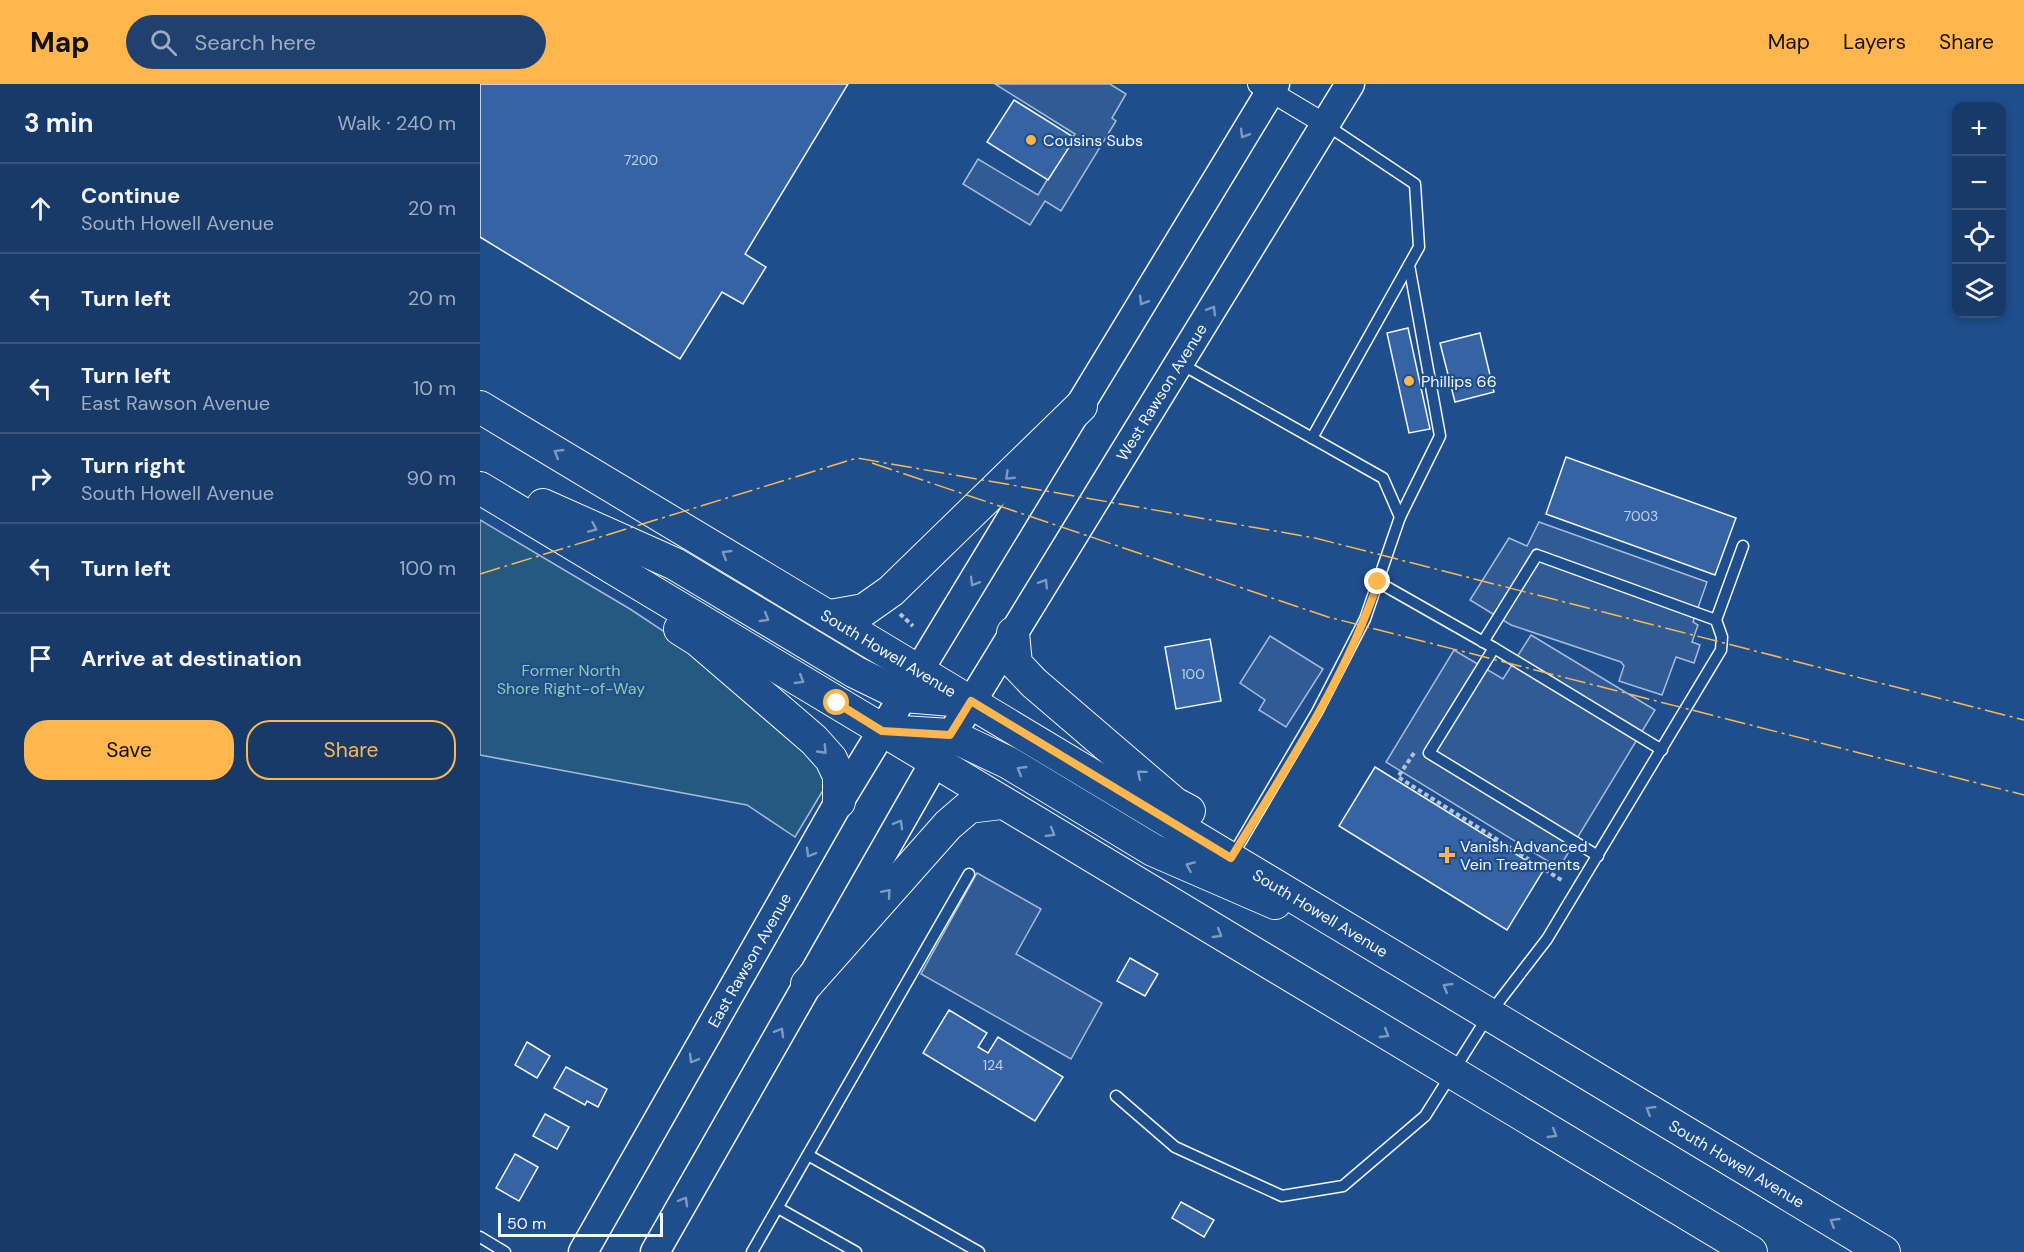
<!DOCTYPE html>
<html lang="en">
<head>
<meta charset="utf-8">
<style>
	body { margin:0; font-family:"DM Sans",sans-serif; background:#20416f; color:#f1f3f6 }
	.controls { position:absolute; right:18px; top:18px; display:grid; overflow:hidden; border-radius:12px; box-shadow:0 3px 9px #0003 }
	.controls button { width:54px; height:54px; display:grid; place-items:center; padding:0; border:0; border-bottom:2px solid #36547d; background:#173a69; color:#f1f3f6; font:30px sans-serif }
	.scale { position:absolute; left:18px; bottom:15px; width:165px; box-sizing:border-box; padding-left:6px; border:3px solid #f2f6ff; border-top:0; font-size:16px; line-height:21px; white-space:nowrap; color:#f2f6ff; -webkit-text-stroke:4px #1f4e8c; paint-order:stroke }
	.stop { position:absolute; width:18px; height:18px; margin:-14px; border:4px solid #ffb74d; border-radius:50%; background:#fff }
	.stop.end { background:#ffb74d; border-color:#fff; box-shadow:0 2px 6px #0008 }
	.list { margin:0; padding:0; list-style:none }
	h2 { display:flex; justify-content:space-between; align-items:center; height:78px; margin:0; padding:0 24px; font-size:26px }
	h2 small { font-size:20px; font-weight:400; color:#9eadc0 }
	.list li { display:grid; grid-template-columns:39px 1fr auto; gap:18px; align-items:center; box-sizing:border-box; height:90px; padding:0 24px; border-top:2px solid #36547d }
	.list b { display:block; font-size:22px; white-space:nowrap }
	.list p { margin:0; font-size:20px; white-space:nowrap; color:#9eadc0 }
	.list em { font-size:20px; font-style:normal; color:#9eadc0 }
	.actions { display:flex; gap:12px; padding:18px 24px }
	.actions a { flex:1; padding:14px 0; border:2px solid #ffb74d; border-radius:24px; text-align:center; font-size:21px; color:#ffb74d }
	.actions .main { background:#ffb74d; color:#111 }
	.icon { flex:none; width:33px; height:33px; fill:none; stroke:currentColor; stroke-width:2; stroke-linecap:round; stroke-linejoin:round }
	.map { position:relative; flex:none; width:1544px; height:1168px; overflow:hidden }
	header { display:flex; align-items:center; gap:36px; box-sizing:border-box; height:84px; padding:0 30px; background:#ffb74d; color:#111 }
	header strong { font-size:28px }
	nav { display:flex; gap:33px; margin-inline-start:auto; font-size:21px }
	.search { width:420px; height:54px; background:#20416f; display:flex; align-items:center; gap:15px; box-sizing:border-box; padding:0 21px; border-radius:33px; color:#9eadc0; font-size:22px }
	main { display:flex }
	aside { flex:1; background:#173a69 }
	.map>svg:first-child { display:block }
	.green { fill:#245a82; stroke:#a8bbd7; stroke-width:1.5 }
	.parking { fill:#305b95; stroke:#a8bbd7; stroke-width:1.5 }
	.building { fill:#3563a3; stroke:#f2f6ff; stroke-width:1.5 }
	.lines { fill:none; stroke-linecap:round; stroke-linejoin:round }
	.lane-casing { stroke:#f2f6ff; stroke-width:13 }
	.street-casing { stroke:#f2f6ff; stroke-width:22 }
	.secondary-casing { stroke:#f2f6ff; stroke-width:31 }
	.primary-casing { stroke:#f2f6ff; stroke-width:34 }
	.path { stroke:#b3c4dc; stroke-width:4; stroke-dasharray:4.5 3; stroke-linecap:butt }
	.lane { stroke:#1f4e8c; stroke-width:10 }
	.street { stroke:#1f4e8c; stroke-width:20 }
	.secondary { stroke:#1f4e8c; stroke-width:28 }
	.primary { stroke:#1f4e8c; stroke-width:32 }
	.power { stroke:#ffb74d; stroke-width:1.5; stroke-dasharray:21 4.5 3 4.5; stroke-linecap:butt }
	.oneway { stroke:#7e9ac0 }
	.route { stroke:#ffb74d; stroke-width:8 }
	.poi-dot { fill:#ffb74d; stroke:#1f4e8c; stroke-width:2 }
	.labels { text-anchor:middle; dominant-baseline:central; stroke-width:4.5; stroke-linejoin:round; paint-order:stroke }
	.number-label { font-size:14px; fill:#c3d1e8 }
	.poi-label { font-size:16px; fill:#f2f6ff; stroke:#1f4e8c; text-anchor:start }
	.street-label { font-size:16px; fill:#f2f6ff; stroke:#1f4e8c }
	.park-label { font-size:16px; fill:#97c8a6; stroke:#1f4e8c }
</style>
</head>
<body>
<header>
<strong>Map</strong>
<div class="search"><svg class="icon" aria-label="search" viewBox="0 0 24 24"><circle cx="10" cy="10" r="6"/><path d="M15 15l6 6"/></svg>Search here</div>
<nav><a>Map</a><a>Layers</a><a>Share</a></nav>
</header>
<main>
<aside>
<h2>3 min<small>Walk · 240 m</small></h2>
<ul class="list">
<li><svg class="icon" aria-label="ahead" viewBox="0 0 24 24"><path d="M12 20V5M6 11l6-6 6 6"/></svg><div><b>Continue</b><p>South Howell Avenue</p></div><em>20 m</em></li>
<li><svg class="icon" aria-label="left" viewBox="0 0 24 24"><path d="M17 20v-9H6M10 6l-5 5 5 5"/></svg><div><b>Turn left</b></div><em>20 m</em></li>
<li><svg class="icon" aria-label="left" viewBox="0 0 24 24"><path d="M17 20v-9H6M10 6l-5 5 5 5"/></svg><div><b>Turn left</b><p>East Rawson Avenue</p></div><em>10 m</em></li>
<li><svg class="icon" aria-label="right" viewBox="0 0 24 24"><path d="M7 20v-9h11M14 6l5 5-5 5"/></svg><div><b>Turn right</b><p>South Howell Avenue</p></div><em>90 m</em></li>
<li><svg class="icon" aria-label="left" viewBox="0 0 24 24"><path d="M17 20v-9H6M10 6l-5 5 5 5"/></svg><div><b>Turn left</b></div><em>100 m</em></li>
<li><svg class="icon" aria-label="arrive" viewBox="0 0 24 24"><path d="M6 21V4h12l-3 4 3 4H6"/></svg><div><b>Arrive at destination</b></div></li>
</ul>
<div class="actions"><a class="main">Save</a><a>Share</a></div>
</aside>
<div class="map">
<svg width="1544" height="1168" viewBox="0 0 1544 1168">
	<rect width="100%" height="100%" fill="#1f4e8c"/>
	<path class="green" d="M0,436L150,525L200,558L341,676L345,703L315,753L267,721L0,671Z"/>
	<g class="parking">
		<path d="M515,0H630L646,10L632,34L636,37L581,127L565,117L550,141L483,100L498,75L558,111L595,50Z"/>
		<path d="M1059,438L1227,498L1213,538L1218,541L1212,558L1220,561L1214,579L1196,573L1182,611L1139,597L1144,582L1141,578L1031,541L990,516L1029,454L1047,462Z"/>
		<path d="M1051,551L1175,626L1079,784L906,678L974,566L1023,595Z"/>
		<path d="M790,552L843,585L806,643L779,626L785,616L760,599Z"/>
		<path d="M497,789L561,825L536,870L622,919L591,975L441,890Z"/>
	</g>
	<g class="building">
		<path d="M0,0H368L265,170L286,183L263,220L242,208L200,275L0,153Z"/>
		<path d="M534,16L595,54L568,96L507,58Z"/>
		<path d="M928,244L950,345L929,349L907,249Z"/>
		<path d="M1000,249L1014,308L975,318L960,259Z"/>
		<path d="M1086,373L1256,434L1235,491L1066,430Z"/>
		<path d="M730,555L741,617L696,625L685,563Z"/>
		<path d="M895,683L1063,787L1027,846L859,742Z"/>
		<path d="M650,874L678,890L665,912L637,897Z"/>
		<path d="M469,926L507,949L498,963L508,969L518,953L583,993L555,1037L443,969Z"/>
		<path d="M47,958L70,972L57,994L35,981Z"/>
		<path d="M86,983L127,1005L118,1023L107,1017L105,1021L74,1004Z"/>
		<path d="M65,1030L89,1043L77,1065L53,1052Z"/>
		<path d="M35,1070L58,1083L39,1117L16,1104Z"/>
		<path d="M701,1118L734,1136L724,1153L692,1134Z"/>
	</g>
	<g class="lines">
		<defs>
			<g id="lane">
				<path d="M701,280L903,394L920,433L885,535L837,628L751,774"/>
				<path d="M832,354L939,163L935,100L845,40"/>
				<path d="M920,433L960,352L929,181"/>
				<path d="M898,498L1014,564L1182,666"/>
				<path d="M1236,536L1263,462"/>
				<path d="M1014,564L949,669L1118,772"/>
				<path d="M636,1012L695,1063L802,1112L863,1102L945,1032L1010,929L1067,855L1241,566L1242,553L1236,536L1057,471L1003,558"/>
				<path d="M328,1071L499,1168"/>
				<path d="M298,1124L376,1168"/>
				<path d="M0,1153L25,1168"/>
				<path d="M272,1168L489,790"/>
			</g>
			<path id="street" d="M778,0L845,40"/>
			<g id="secondary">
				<path id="s1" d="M103,1168L359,718L795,0"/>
				<path id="s2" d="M175,1168L454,679L870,0"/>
			</g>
			<g id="primary">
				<path id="s3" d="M0,323L1404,1168"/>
				<path d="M0,404L1271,1168"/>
				<path d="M63,421L195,480L375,588L424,612L484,617"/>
				<path d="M350,532L384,526L411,507L601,322"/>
				<path d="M200,545L219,557L334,656L351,675L359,692V718"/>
				<path d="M533,549L536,580L554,599L694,719L709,727"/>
				<path d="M406,647L470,651L529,679L673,766L795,819"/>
				<path d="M327,900L468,741L489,723L521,719"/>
			</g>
		</defs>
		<use href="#lane" class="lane-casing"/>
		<use href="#street" class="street-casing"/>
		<use href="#secondary" class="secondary-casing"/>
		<use href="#primary" class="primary-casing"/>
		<g class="path">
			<path d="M420,530L433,542"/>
			<path d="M934,669L918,693L1083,797"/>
		</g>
		<use href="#lane" class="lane"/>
		<use href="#street" class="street"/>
		<use href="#secondary" class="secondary"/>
		<use href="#primary" class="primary"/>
		<g class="power">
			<path d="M392,379L848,533L1544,711"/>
			<path d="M0,490L377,374L835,454L1544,636"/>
		</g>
	</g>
	<defs><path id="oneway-chevron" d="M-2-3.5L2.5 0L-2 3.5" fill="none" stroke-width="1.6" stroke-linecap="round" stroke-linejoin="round" transform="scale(1.5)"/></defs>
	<g class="oneway">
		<use href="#oneway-chevron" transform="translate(764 50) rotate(121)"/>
		<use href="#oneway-chevron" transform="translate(663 217) rotate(121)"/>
		<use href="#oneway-chevron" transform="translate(732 226) rotate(-58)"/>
		<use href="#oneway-chevron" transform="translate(78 369) rotate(-149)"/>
		<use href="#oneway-chevron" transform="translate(529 392) rotate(136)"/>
		<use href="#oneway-chevron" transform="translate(113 444) rotate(24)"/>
		<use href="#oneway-chevron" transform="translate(246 470) rotate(-149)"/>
		<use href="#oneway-chevron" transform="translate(494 498) rotate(121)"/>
		<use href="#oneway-chevron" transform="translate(564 499) rotate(-58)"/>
		<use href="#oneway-chevron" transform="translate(285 534) rotate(31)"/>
		<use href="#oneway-chevron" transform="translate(320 596) rotate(31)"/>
		<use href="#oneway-chevron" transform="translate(343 666) rotate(46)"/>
		<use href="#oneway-chevron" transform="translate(541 686) rotate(-149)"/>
		<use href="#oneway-chevron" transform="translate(661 690) rotate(-140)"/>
		<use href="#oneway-chevron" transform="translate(419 740) rotate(-60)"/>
		<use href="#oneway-chevron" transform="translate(571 749) rotate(31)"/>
		<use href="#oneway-chevron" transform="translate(330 769) rotate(120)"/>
		<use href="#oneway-chevron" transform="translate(710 782) rotate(-156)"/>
		<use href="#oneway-chevron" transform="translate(407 809) rotate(-49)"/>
		<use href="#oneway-chevron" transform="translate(738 850) rotate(31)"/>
		<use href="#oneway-chevron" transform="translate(967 903) rotate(-149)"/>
		<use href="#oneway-chevron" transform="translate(300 948) rotate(-60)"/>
		<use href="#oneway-chevron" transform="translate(905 950) rotate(31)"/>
		<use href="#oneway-chevron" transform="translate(213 975) rotate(120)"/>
		<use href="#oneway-chevron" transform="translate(1170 1026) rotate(-149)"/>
		<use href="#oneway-chevron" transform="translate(1073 1050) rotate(31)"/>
		<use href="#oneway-chevron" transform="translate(204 1117) rotate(-60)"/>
		<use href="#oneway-chevron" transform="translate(1354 1138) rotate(-149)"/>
	</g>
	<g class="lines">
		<path class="route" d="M357,619L402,647L470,651L491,617L751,774C805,686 865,596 898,498"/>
	</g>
	<g class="poi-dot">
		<circle cx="551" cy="56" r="6"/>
		<circle cx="929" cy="297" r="6"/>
		<path d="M964 762h6v6h6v6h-6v6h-6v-6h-6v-6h6z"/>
	</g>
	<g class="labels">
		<g class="number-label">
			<text x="161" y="76">7200</text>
			<text x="1161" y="432">7003</text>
			<text x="713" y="590">100</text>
			<text x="513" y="981">124</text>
		</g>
		<g class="poi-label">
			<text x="563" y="56">Cousins Subs</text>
			<text x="941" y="297">Phillips 66</text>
			<text x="980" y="762">Vanish Advanced<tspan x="980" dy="18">Vein Treatments</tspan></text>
		</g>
		<g class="street-label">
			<text stroke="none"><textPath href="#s2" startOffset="998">West Rawson Avenue</textPath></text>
			<text stroke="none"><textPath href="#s3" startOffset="477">South Howell Avenue</textPath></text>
			<text stroke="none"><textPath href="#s3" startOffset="981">South Howell Avenue</textPath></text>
			<text stroke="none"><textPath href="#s1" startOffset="336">East Rawson Avenue</textPath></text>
			<text stroke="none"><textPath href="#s3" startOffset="1467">South Howell Avenue</textPath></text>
		</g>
		<g class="park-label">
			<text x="91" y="586">Former North<tspan x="91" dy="18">Shore Right-of-Way</tspan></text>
		</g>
	</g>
</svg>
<div class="controls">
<button>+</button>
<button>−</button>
<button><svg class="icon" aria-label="locate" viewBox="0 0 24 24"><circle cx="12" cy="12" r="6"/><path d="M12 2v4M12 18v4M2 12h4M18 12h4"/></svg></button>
<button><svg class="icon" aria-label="layers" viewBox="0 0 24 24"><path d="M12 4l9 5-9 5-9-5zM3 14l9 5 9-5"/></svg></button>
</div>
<div class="scale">50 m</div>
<div class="stop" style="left:357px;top:619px"></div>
<div class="stop end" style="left:898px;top:498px"></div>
</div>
</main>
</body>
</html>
